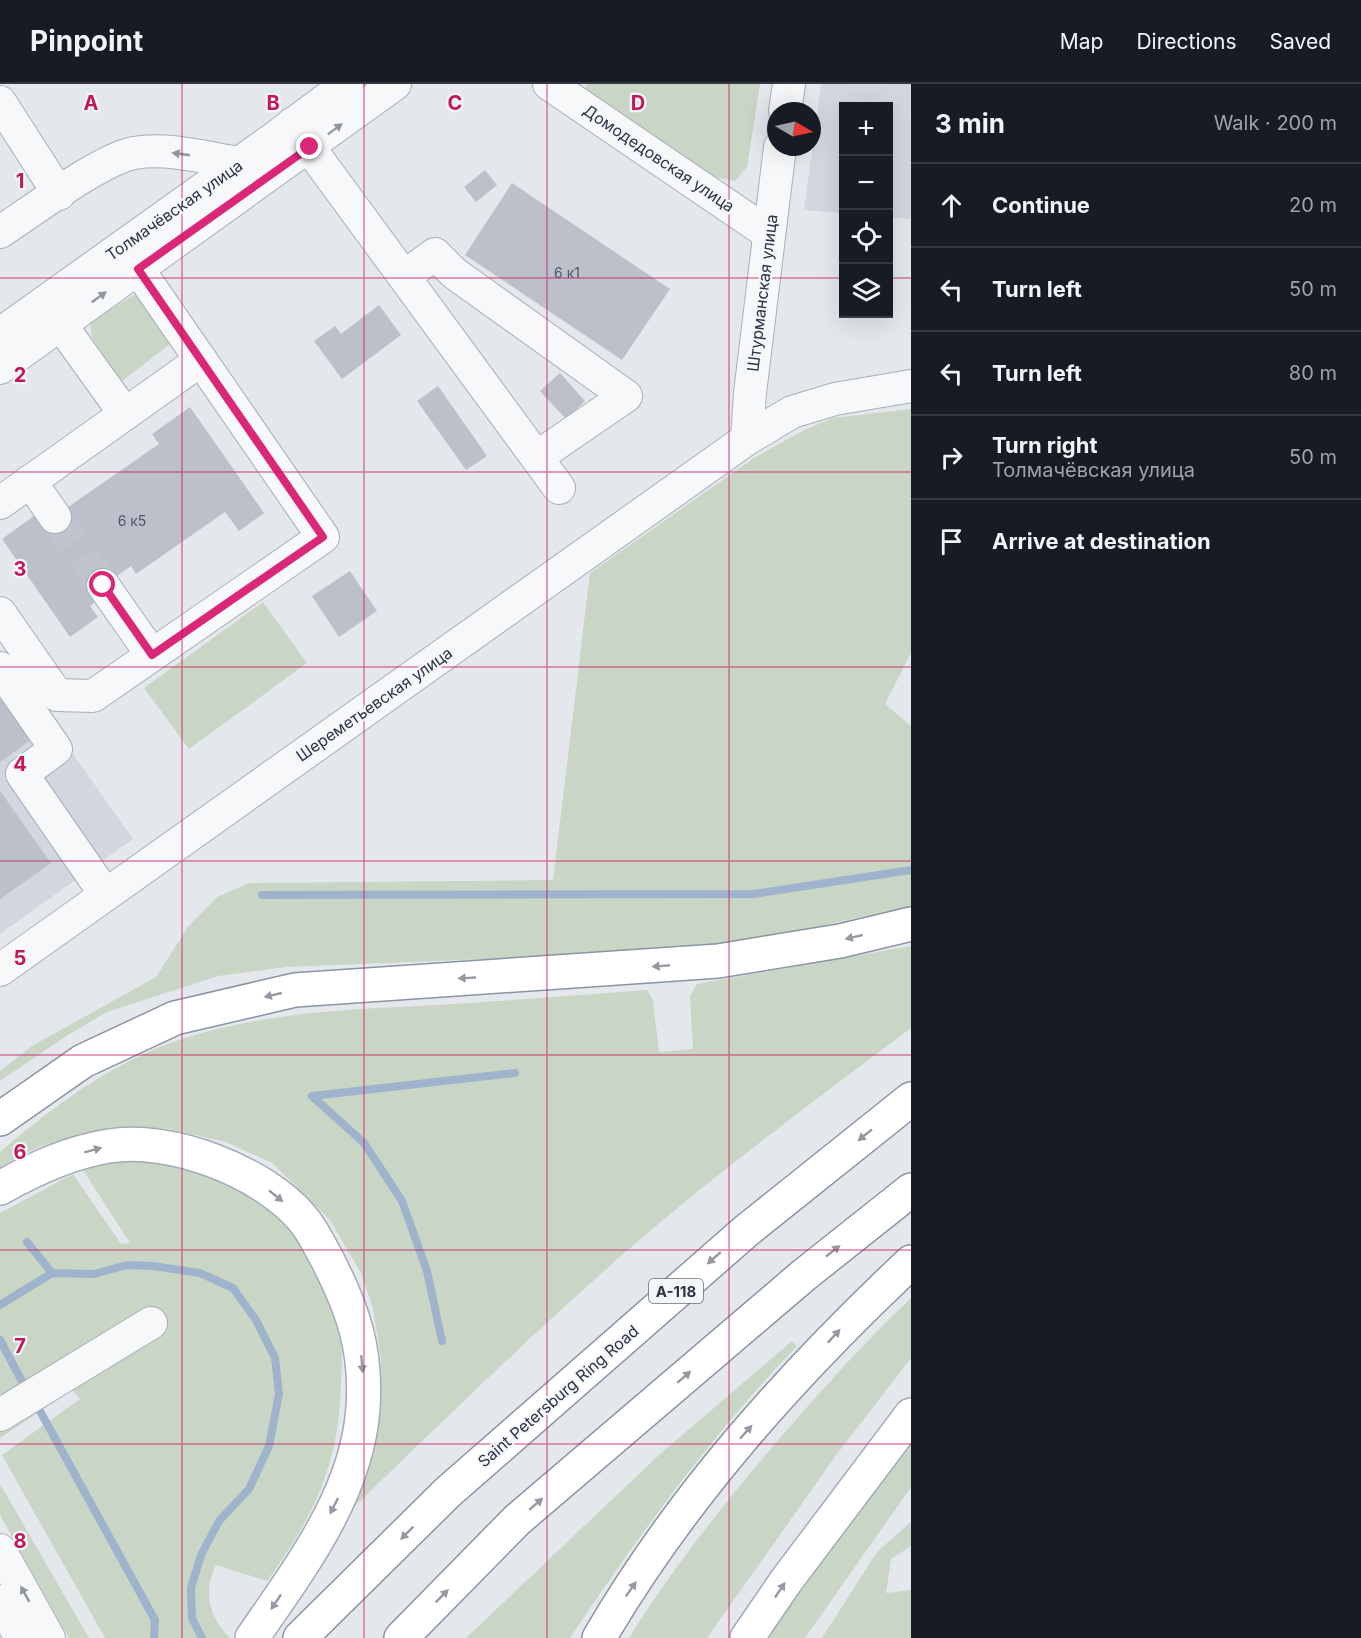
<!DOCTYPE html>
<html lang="en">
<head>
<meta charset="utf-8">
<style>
	body { margin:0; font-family:Inter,sans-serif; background:#242831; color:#f1f3f6 }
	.controls { position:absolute; right:18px; top:18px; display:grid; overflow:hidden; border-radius:0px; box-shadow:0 6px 24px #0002 }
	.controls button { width:54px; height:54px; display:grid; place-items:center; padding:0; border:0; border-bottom:2px solid #363941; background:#171b24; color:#f1f3f6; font:30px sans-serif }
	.compass { position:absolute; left:767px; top:18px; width:54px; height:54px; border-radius:50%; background:#171b24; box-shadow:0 6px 24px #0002; rotate:99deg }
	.stop { position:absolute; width:18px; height:18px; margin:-14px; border:4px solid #db2777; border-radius:50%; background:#fff }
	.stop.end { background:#db2777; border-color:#fff; box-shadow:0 2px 6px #0008 }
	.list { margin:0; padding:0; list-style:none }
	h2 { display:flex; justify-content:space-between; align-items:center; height:78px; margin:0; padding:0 24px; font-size:26px }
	h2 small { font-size:20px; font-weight:400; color:#9ea1a6 }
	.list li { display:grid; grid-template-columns:39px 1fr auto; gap:18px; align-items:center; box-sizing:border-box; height:84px; padding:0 24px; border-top:2px solid #363941 }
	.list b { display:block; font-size:22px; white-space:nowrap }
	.list p { margin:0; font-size:20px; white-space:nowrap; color:#9ea1a6 }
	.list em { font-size:20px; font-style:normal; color:#9ea1a6 }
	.icon { flex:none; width:33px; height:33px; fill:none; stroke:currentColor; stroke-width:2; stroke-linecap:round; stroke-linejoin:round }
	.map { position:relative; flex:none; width:911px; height:1554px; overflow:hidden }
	header { display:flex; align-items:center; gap:36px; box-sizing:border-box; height:84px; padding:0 30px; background:#171b24; border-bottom:2px solid #363941 }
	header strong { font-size:28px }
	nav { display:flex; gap:33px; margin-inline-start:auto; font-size:21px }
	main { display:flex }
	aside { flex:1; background:#171b24 }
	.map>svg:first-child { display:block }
	.built { fill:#d2d6de }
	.green { fill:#c9d6c5 }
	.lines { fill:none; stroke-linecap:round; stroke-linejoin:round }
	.stream { stroke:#9fb4cc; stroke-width:8 }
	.building { fill:#bbc0ca }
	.minor-tunnel { stroke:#bfc3cb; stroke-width:32; stroke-dasharray:32 16; stroke-linecap:butt }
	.minor-casing { stroke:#a9aeb7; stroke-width:34 }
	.major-casing { stroke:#a3abb8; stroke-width:36 }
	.highway-casing { stroke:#8b94a3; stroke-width:36 }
	.minor { stroke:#f7f8fa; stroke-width:32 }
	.major { stroke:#fff; stroke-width:33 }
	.highway { stroke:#fff; stroke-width:33 }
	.oneway { fill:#9196a0 }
	.oneway2 { fill:#959aa2 }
	.route { stroke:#db2777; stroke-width:8 }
	.grid { fill:none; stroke:#c2185b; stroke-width:1.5; stroke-opacity:0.55 }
	.labels { text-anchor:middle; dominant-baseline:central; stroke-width:4.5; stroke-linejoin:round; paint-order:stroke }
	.number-label { font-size:14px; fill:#4f5766 }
	.shield { fill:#f4f6f9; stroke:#676e7b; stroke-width:1.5 }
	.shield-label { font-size:15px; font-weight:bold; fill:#2b3445 }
	.street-label { font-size:16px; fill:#2b3445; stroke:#f4f6f9 }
	.grid-label { font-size:20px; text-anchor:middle; font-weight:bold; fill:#c2185b; stroke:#f4f6f9; stroke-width:4.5; stroke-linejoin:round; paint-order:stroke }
</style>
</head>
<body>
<header>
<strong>Pinpoint</strong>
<nav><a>Map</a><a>Directions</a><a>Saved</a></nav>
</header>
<main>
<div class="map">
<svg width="911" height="1554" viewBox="0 0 911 1554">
	<rect width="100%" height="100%" fill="#e4e7ec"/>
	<g class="built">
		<path d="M821,0H911V135L889,133L888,22H844L843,129L804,126Z"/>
		<path d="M0,567L133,755L0,850Z"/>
	</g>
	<g class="green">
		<path d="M586,0H760L747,83L735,97L714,93L585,7Z"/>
		<path d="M134,211L143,214L174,257L121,298L92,254L90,238Z"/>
		<path d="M911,325V569L885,620L911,642V822L772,853L655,868L286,883L218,892L107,928L68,951L0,997V987L32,962L156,893L188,843L217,813L249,799L553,796L590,489L754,374L802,347L833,334Z"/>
		<path d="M263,518L307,579L189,665L144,604Z"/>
		<path d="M911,862V944C813,1018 713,1091 621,1172C530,1252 443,1337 355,1422L354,1417L378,1326L381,1277L373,1224L361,1189L330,1136L272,1079L226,1058L165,1044H129L90,1048L37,1064L0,1083V1068C55,1021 115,976 185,954C267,928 352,925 437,921C507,917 577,911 647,906L653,916L659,968L693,965L690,912L697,900Z"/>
		<path d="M140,1076C196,1087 241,1099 286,1136C304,1152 313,1178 322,1199C327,1211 335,1224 338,1237C343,1256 342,1280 341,1300C339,1381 314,1432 267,1497L216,1481C202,1508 210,1534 230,1554H105L2,1371L80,1315L72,1306L0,1354V1129L73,1090L121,1160L130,1159L81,1083L108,1078Z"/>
		<path d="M911,1214V1274L837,1370L707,1554H629C673,1483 726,1417 780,1354C822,1306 864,1258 911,1214Z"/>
		<path d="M792,1257L797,1262C711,1351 639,1451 570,1554H466L659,1371Z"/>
		<path d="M911,1346V1403L805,1554H762Z"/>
		<path d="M0,1400L89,1554H69L0,1431Z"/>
		<path d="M911,1438V1462L891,1475L886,1509L911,1506V1554H822L877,1468Z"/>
	</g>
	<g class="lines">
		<g class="stream">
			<path d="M262,811L754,810L911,786"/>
			<path d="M27,1158L52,1189"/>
			<path d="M0,1221L52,1189L94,1190L127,1181L153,1182L200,1189L233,1204L256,1236L275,1274L279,1310L269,1362L249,1405L219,1437L201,1471L191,1504L192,1534L202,1554"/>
			<path d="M0,1256L25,1303"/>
			<path d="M442,1257L427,1187L402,1117L364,1059L312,1012L515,989"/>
			<path d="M40,1327L155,1536L154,1554"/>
		</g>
	</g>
	<g class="building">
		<path d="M485,86L497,101L476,118L464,103Z"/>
		<path d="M512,99L670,205L622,276L465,171Z"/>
		<path d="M379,221L401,251L342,295L314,257L335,242L341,250Z"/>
		<path d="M560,289L585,317L566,335L540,307Z"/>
		<path d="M438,302L487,372L466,386L417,317Z"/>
		<path d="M190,323L264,429L239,447L225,428L136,490L131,482L94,508L100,515L90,522L98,533L70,553L2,455L38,429L45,439L159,360L152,350Z"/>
		<path d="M350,487L377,527L339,553L312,512Z"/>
		<path d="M0,604L35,653L0,678Z"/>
		<path d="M0,707L51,779L0,815Z"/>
	</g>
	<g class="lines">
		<path class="minor-tunnel" d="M55,433L103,501"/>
		<defs>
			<g id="minor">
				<path d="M549,0L768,149"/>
				<path d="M0,18L59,110"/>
				<path d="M785,27L789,0"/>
				<path d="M292,40L559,404"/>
				<path d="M0,148C31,128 101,75 134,69C168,63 206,74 239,79"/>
				<path d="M405,192L435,170L454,189L626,312L537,373"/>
				<path d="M48,223L125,330"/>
				<path d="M0,250L273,55L347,0"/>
				<path d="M0,284L395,0"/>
				<path d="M747,355L750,309L780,63"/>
				<path d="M30,397L55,433"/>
				<path d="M0,419L201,276"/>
				<path d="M103,501L152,571"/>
				<path d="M0,529L57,611L93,612L323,453L138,185"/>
				<path d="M0,584L56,665L22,690L105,810"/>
				<path d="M0,886L747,355L792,328L835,315L911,302"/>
				<path d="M0,1331L151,1239"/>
				<path d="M0,1466L49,1554"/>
				<path d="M0,1517L21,1554"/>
			</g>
			<g id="major">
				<path d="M0,1104C34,1085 70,1068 109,1062C170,1052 262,1087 302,1134C312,1145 319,1161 326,1173C353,1225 367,1265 363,1324C357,1411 299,1485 252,1554"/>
				<path d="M747,1554L786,1497L911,1331"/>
			</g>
			<g id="highway">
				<path d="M0,1035L83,977L175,934L295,906L718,877L840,857L911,840"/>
				<path d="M300,1554L448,1408L746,1147L911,1015"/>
				<path d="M401,1554L517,1436L804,1191L911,1106"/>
				<path d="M599,1554C682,1412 792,1290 911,1178"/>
			</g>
		</defs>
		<use href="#minor" class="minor-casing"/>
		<use href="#major" class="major-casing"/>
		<use href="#highway" class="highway-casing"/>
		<use href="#minor" class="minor"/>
		<use href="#major" class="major"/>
		<use href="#highway" class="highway"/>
	</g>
	<defs><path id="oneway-solid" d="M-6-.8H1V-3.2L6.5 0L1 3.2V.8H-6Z" transform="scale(1.5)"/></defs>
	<g class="oneway">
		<use href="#oneway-solid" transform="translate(335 45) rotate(-37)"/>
		<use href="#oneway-solid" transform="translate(181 70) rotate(-172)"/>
		<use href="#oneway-solid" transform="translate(99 213) rotate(-36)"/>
		<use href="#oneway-solid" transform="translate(25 1510) rotate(-119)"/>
	</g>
	<g class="oneway2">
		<use href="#oneway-solid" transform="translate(854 853) rotate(167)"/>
		<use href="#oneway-solid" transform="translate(661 882) rotate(175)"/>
		<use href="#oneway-solid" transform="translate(467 894) rotate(177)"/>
		<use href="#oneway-solid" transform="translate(273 911) rotate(167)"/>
		<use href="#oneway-solid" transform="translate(865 1051) rotate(141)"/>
		<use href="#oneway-solid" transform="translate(93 1066) rotate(-15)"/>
		<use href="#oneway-solid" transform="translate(276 1112) rotate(39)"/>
		<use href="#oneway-solid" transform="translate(833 1167) rotate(-38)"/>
		<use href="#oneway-solid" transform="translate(714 1174) rotate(139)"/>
		<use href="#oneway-solid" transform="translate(834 1252) rotate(-47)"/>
		<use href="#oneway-solid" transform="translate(362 1280) rotate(85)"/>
		<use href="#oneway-solid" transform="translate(684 1293) rotate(-41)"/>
		<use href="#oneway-solid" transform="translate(746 1348) rotate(-48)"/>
		<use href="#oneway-solid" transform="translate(536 1420) rotate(-41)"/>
		<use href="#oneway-solid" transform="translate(334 1422) rotate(117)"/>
		<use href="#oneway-solid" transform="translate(407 1449) rotate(135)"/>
		<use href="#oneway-solid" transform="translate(631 1505) rotate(-55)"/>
		<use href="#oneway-solid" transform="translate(780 1506) rotate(-56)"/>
		<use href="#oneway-solid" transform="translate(442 1512) rotate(-45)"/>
		<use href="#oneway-solid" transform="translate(276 1518) rotate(124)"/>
	</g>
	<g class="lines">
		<path class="route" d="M103,501L152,571L323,453L138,185L310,63"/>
	</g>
	<path class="grid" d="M182,0V1554M364,0V1554M547,0V1554M729,0V1554M0,194H844M888,194H911M0,388H911M0,583H911M0,777H911M0,971H911M0,1166H911M0,1360H911"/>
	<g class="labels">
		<g class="number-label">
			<text x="567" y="188">6 к1</text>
			<text x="132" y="436">6 к5</text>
		</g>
		<rect class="shield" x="649" y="1195" width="54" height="24" rx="4.5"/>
		<g class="shield-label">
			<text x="676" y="1207">А-118</text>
		</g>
		<g class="street-label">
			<text transform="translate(659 74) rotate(34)">Домодедовская улица</text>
			<text transform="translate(174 126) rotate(-35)">Толмачёвская улица</text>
			<text transform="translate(762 209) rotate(-83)">Штурманская улица</text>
			<text transform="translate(374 620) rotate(-35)">Шереметьевская улица</text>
			<text transform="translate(558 1312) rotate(-41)">Saint Petersburg Ring Road</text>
		</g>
	</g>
	<g class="grid-label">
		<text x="91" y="26">A</text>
		<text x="273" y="26">B</text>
		<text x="455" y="26">C</text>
		<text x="638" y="26">D</text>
		<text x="20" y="104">1</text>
		<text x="20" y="298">2</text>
		<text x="20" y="492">3</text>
		<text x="20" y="687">4</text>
		<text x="20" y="881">5</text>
		<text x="20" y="1075">6</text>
		<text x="20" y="1269">7</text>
		<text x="20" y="1464">8</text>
	</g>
</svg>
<div class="controls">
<button>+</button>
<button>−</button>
<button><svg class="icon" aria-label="locate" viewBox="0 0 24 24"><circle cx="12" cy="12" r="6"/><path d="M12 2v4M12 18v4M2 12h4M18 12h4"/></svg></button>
<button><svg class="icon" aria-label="layers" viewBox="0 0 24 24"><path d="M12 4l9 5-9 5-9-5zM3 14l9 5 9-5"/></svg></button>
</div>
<svg class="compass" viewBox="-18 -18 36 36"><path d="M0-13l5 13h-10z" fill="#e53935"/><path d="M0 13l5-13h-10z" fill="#9ea1a6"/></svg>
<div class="stop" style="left:103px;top:501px"></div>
<div class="stop end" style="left:310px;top:63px"></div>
</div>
<aside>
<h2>3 min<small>Walk · 200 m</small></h2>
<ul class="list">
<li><svg class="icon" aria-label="ahead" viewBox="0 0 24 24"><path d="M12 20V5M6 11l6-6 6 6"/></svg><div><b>Continue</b></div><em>20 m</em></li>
<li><svg class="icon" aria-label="left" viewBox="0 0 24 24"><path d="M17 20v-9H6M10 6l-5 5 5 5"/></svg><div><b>Turn left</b></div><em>50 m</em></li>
<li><svg class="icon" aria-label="left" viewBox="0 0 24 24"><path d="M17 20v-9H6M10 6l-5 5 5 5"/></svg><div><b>Turn left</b></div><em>80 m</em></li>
<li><svg class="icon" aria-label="right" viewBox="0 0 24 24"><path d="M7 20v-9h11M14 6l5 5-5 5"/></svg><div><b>Turn right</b><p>Толмачёвская улица</p></div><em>50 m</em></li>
<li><svg class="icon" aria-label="arrive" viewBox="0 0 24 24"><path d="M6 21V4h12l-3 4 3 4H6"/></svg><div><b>Arrive at destination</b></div></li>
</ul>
</aside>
</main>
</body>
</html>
